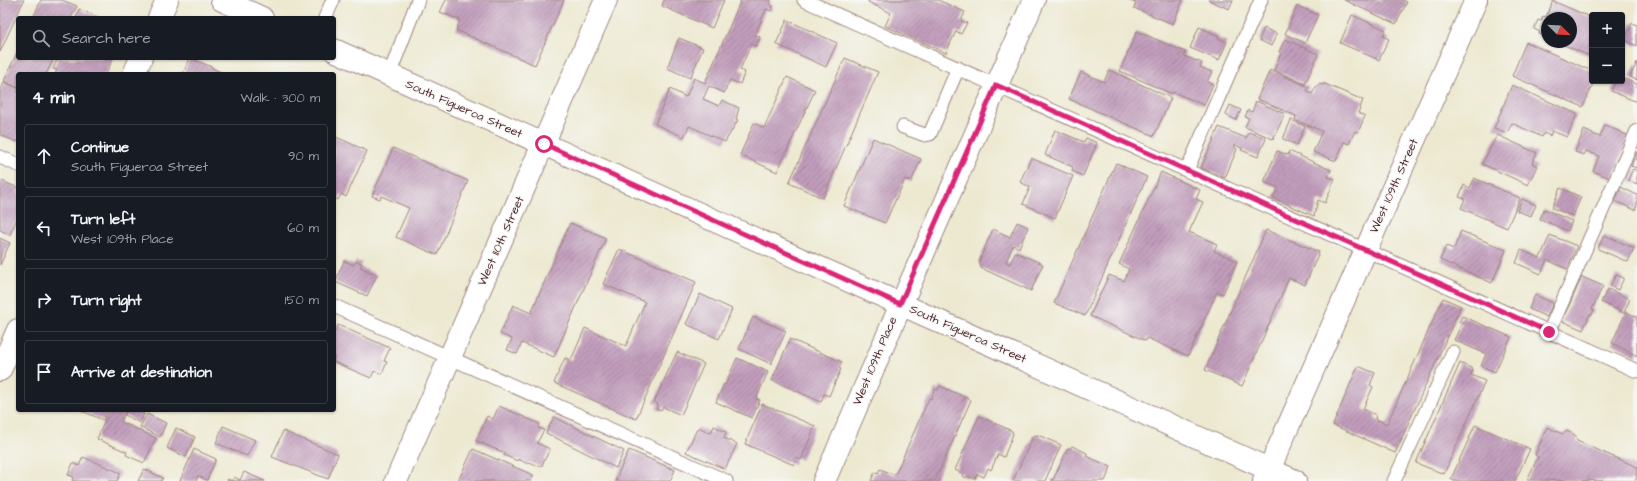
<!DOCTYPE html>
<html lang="en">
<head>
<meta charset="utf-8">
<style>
	body { margin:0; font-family:"Architects Daughter",sans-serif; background:#242831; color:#f1f3f6 }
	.controls { position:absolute; right:12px; top:12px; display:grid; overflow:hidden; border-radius:4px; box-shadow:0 1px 3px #0004 }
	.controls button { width:36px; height:36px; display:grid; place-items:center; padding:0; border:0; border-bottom:1px solid #363941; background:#171b24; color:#f1f3f6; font:20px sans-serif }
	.compass { position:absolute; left:1541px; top:12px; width:36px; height:36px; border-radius:50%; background:#171b24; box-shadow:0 1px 3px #0004; rotate:114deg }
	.stop { position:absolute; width:12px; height:12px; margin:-9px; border:3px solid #db2777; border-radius:50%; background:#fff }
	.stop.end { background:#db2777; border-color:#fff; box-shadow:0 1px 4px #0008 }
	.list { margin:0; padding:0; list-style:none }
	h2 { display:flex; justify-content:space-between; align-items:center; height:52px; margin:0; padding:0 16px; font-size:17px }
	h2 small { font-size:13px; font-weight:400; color:#9ea1a6 }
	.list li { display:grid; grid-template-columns:26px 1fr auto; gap:12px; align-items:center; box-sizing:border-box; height:64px; margin:0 8px 8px; padding:0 8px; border:1px solid #363941; border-radius:4px }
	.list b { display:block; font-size:15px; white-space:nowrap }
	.list p { margin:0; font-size:13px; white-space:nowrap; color:#9ea1a6 }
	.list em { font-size:13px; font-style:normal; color:#9ea1a6 }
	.icon { flex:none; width:22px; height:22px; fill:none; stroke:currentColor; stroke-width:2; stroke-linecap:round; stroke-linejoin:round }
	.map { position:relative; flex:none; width:1637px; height:481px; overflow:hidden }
	.search { position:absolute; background:#171b24; box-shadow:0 1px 3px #0004; left:16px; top:16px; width:320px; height:44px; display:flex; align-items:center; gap:10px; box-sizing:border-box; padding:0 14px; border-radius:4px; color:#9ea1a6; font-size:15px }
	.panel { position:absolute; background:#171b24; box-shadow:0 1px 3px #0004; left:16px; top:72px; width:320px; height:340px; border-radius:4px }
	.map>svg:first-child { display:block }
	.building { fill:url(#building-hatch) }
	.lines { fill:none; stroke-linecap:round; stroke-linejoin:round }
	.lane-casing { stroke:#9c847e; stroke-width:15 }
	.street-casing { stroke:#9c847e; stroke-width:24 }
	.secondary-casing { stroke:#9c847e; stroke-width:24 }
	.lane { stroke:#fff; stroke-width:13 }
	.street { stroke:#fff; stroke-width:22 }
	.secondary { stroke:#fff; stroke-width:22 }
	.route { stroke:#db2777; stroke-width:5 }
	.labels { text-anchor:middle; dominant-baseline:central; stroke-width:3; stroke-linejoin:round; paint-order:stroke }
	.street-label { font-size:12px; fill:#4a1f2b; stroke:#f6f6f2 }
</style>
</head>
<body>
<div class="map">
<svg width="1637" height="481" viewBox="0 0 1637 481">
	<defs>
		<pattern id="building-hatch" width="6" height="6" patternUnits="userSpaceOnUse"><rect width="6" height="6" fill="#c19dbc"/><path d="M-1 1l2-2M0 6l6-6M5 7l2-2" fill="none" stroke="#9f7f99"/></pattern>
	</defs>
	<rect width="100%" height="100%" fill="#f6f6f2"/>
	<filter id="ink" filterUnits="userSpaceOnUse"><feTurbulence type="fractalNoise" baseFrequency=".025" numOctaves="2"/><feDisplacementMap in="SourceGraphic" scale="8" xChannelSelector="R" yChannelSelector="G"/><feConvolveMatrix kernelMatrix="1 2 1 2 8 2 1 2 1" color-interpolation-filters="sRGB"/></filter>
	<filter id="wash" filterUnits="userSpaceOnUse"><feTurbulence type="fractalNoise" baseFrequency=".012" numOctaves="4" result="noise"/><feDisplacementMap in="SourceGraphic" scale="16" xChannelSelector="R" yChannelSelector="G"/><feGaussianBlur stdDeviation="0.9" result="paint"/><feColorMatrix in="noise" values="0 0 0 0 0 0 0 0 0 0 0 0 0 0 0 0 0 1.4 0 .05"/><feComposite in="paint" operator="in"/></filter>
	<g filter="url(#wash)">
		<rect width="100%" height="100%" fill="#ede9d1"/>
		<g id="blocks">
			<g class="building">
				<path d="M0,0H24L0,52Z"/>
				<path d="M41,0H62L77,6L71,18H33Z"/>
				<path d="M446,0H564L535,65L456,30L460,20L440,12Z"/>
				<path d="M664,0H724L712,28L662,6Z"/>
				<path d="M741,0H771L769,4L773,6L771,11L766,9L755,35L760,37L756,46L751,44L740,70L745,72L740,84L730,80L724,93L709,86L703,99L719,106L722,100L739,108L736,119L738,120L725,142L689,126L684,137L655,124L670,89L686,97L694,78L705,83Z"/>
				<path d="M869,0H938L965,12L961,21L967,23L961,34L956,31L946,53L885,26L891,13L868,2Z"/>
				<path d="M1128,0H1183L1173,24L1134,8L1136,3Z"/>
				<path d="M1208,0H1233L1229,9Z"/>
				<path d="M1344,0H1403L1407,2L1396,24Z"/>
				<path d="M1553,1L1592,18V57L1557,42H1571V18H1547V38L1539,34L1540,32L1534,29L1538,20L1541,21L1543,16L1546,17Z"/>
				<path d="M1297,6L1318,15L1305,43L1285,34Z"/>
				<path d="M79,9L100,18H76Z"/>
				<path d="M1352,15L1386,30L1383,36L1389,39L1379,60L1340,43Z"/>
				<path d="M787,20L837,43L826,67L776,44Z"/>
				<path d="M1632,23L1637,25V46L1625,40Z"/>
				<path d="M1199,27L1219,36L1218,38L1227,42L1219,60L1190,48Z"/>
				<path d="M1264,28L1277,34L1271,46L1259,40Z"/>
				<path d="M1137,31L1185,52L1184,56L1202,63L1200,67L1212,72L1207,82L1213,84L1204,105L1173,92L1172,94L1120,71Z"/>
				<path d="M679,38L703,48L690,78L667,68Z"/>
				<path d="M1285,39L1318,54L1305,84L1274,70L1281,53L1279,52Z"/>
				<path d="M1526,42L1592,71V81H1594L1583,107L1512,76Z"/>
				<path d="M18,50V58H54L46,74H18V88L4,81Z"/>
				<path d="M58,58H113L106,74H55L57,70L53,69Z"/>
				<path d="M190,58L212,67V68L225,74H183Z"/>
				<path d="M845,58L878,72L823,198L789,183Z"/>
				<path d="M1637,62V80L1630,77Z"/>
				<path d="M1109,70L1171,98L1154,136L1069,99L1081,72L1104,82Z"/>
				<path d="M1270,70L1309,87L1307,91L1312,94L1315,88L1318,85L1325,84L1363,100L1358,113L1365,116L1358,132L1355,131L1349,144L1344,142L1336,161L1313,152L1322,131L1295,120L1296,116L1257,99Z"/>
				<path d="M787,77L815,90L777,172L740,155L754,123L764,128Z"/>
				<path d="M1622,78L1637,84V102L1611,91L1616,81H1622Z"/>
				<path d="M4,82L18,88V139L17,142L0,135V92Z"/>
				<path d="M1512,85L1577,114L1567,137L1552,131L1550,136L1544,133L1542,137L1512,123L1507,133L1494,128Z"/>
				<path d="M1256,101L1285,114L1273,139L1245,127L1249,118L1245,117L1248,110L1252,112Z"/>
				<path d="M1230,105L1241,110L1236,120L1226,115Z"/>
				<path d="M1291,120L1305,126L1297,145L1283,139Z"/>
				<path d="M1605,125L1629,136L1612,179L1593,171L1599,156L1586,151L1584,155L1575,152L1584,130L1600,137Z"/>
				<path d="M1219,127L1246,138L1249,132L1266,139L1258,157L1241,150L1242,148L1235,145L1234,147L1237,149L1225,178L1201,168Z"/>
				<path d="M1055,130L1084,142L1086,138L1097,143L1083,176L1072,171L1073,167L1045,155Z"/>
				<path d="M1497,135L1537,153L1532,163L1537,166L1528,185L1482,164Z"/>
				<path d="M334,136L367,151L346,197L341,194L338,200L334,198Z"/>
				<path d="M873,138L921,159L911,182L905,179L885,223L844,206Z"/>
				<path d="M393,148L468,181L437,255L396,237L409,208L381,196L380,199L372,196Z"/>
				<path d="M1277,151L1288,155L1289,151L1331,170L1328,177L1335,179L1325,203L1318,200L1314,216L1273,198L1278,188L1264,182Z"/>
				<path d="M1637,152V168L1631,166Z"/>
				<path d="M1031,158L1073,176L1055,218L1023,204L1030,187L1020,182Z"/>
				<path d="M1116,163L1147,177L1085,316L1054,303Z"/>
				<path d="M1633,169L1637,171V184L1628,180Z"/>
				<path d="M1161,172L1200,190L1196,199L1203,202L1189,232L1217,244L1214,251L1237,261L1223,294L1217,292L1188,356L1147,338L1146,341L1090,316L1109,275L1124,281L1129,269L1119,264Z"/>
				<path d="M1474,178L1520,198L1507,228L1461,208L1465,199L1459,197L1464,185L1470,188Z"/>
				<path d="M0,180L18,188V216L10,235L0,230Z"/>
				<path d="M1621,187L1637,195V206L1635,210L1615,201Z"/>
				<path d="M1560,188L1581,197L1573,216L1552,208Z"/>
				<path d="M1522,199L1536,205L1531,216L1517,211Z"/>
				<path d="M1544,209L1572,221L1568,231L1540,219Z"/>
				<path d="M1017,222L1028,227L1019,248L1013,245L1006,262L1010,264L1015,252L1043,264L1031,291L981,268L979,261L993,229L1010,237Z"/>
				<path d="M570,223L606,238L554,357L522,343L517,354L507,350L512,339L500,334L513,305L531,313Z"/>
				<path d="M1266,230L1319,252L1305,285L1289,278L1242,386L1205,370Z"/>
				<path d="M1461,231L1506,250L1492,283L1440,260L1446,246L1454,249Z"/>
				<path d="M1550,235L1577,246L1567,269L1547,260L1541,274L1516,263L1521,250L1540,258Z"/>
				<path d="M1604,235L1634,248L1628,262L1598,249Z"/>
				<path d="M0,238L10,243L0,265Z"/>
				<path d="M619,249L696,282L636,419L554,383L565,358L571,360L585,328L626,346L645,302L603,284Z"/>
				<path d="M344,261L354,265L356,261L362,263L360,267L377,275L367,296L335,282Z"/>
				<path d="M1616,275L1624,278L1618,290L1610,286Z"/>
				<path d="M1582,277L1603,286L1592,309L1594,310L1592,315L1590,314L1583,330L1562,321Z"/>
				<path d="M1608,289L1630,299L1624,313L1601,302Z"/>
				<path d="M700,294L732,309L719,339L686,324Z"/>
				<path d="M1535,295L1553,303L1547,317L1529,309Z"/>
				<path d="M1443,298L1461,306L1395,453L1333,425L1358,366L1375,373L1370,385L1373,387L1363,409L1376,415L1375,419L1387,424Z"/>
				<path d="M1626,312L1637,317V356L1612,343Z"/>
				<path d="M1462,316L1511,337L1495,372L1481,366L1486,354L1454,340L1462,323L1459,322Z"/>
				<path d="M753,317L786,331L771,364L739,349Z"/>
				<path d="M338,325L390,348L384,361L387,362L382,374L374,371L371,378L334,362V334Z"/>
				<path d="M790,339L842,362L839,368L841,369L829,396L824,394L821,402L772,380Z"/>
				<path d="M677,352L704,364L681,415L663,407L661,411L656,409L658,404L654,402Z"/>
				<path d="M737,358L768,372L756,399L760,400L752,418L716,402L724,384L725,385Z"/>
				<path d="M1460,363L1473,369L1471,375L1485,381L1444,474L1416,463Z"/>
				<path d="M940,386L971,400L935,481H871L875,472L878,473L880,469L895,475L929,398L931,399L935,389L938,390Z"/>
				<path d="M762,404L815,426L801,460L796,457L794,465L745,444Z"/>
				<path d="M499,406L540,424L538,428L544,430L537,443L550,449L541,467L529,462L528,464L518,459L517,461L504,455L505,453L476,441L487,416L493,419Z"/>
				<path d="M82,410H107L103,420L82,411Z"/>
				<path d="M109,410H126L121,422L156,438L144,463L126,455L127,452L97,439Z"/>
				<path d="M127,410H137L144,414L140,423L125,415Z"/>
				<path d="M147,414L166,423L160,437L140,427Z"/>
				<path d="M979,416L1012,431L1013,434L1004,457L998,454L991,470L988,468L984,477L977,474L975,479L967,476L966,478L963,476L964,474L955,470Z"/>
				<path d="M554,417L624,451L616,468L546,433Z"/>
				<path d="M1475,425L1530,449L1515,481H1454L1451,479Z"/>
				<path d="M223,426L255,440L247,456L216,443Z"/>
				<path d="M714,426L726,432L724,438L737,444L725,469L686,452L698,427L711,433Z"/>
				<path d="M1547,427L1563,434L1567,431L1576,436L1577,441L1637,467V476L1635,481L1527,480L1538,457L1535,455Z"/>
				<path d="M176,428L195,437L186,457L167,448Z"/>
				<path d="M283,431L338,454L328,479L272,457Z"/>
				<path d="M1038,435L1061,445L1045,481H1013L1033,436Z"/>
				<path d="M1072,446L1087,453L1086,456L1111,467L1105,481H1051V479L1053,480L1068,448L1070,449Z"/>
				<path d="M194,449L216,459L207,480L198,476L196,481H180Z"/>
				<path d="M473,449L533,475L531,481H458Z"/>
				<path d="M629,450L675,470L670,481H615Z"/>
				<path d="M83,457L121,473L117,481H72L74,477L68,475L73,463L79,466Z"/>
				<path d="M144,469L163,478L161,481H138Z"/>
				<path d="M244,472L265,481H227L228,479L232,481L234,477L240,480Z"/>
			</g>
		</g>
	</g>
	<g filter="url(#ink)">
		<use href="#blocks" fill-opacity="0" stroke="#9c847e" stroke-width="1"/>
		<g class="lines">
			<defs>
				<g id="lane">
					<path d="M804,0L1637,371"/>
					<path d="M325,18L333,0"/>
					<path d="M389,75L418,0"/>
					<path d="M903,127L925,135L930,134L958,68"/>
					<path d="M0,157L18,165"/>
					<path d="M1187,170L1261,0"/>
					<path d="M334,306L726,481"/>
					<path d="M1549,332L1637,131"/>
					<path d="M1394,481L1453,352"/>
				</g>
				<g id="street">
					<path d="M159,18L167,0"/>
					<path d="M134,74L141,58"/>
					<path d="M0,370L18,330"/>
					<path d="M396,481L606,0"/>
					<path d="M824,481L1034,0"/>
					<path d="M1264,481L1476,0"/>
				</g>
				<g id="secondary">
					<path d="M222,0L262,18"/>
					<path d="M334,50L1295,481"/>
				</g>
			</defs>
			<use href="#lane" class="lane-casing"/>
			<use href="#street" class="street-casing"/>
			<use href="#secondary" class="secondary-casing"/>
			<use href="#lane" class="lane"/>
			<use href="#street" class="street"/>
			<use href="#secondary" class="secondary"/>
		</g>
	</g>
	<g class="lines" filter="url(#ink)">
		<path class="route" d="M544,144L900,304L996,85L1549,332"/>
	</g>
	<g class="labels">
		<g class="street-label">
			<text transform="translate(464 109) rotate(24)">South Figueroa Street</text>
			<text transform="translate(1394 186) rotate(-66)">West 109th Street</text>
			<text transform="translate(501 241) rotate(-66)">West 110th Street</text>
			<text transform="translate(968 334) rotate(24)">South Figueroa Street</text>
			<text transform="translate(875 361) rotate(-67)">West 109th Place</text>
		</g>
	</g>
</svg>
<div class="controls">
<button>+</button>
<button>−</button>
</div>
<svg class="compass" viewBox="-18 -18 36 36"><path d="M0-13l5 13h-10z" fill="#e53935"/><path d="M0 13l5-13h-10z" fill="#9ea1a6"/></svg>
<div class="stop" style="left:544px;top:144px"></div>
<div class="stop end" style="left:1549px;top:332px"></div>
<div class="search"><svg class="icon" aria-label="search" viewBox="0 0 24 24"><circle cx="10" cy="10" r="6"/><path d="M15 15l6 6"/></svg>Search here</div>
<section class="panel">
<h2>4 min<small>Walk · 300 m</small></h2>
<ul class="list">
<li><svg class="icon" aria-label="ahead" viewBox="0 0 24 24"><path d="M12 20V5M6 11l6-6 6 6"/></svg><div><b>Continue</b><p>South Figueroa Street</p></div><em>90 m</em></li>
<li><svg class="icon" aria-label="left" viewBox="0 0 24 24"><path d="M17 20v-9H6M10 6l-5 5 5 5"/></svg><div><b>Turn left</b><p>West 109th Place</p></div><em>60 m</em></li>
<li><svg class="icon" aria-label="right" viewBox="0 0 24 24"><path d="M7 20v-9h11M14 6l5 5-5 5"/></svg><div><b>Turn right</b></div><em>150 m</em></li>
<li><svg class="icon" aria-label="arrive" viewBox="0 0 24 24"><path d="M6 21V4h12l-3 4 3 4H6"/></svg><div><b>Arrive at destination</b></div></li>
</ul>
</section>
</div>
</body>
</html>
